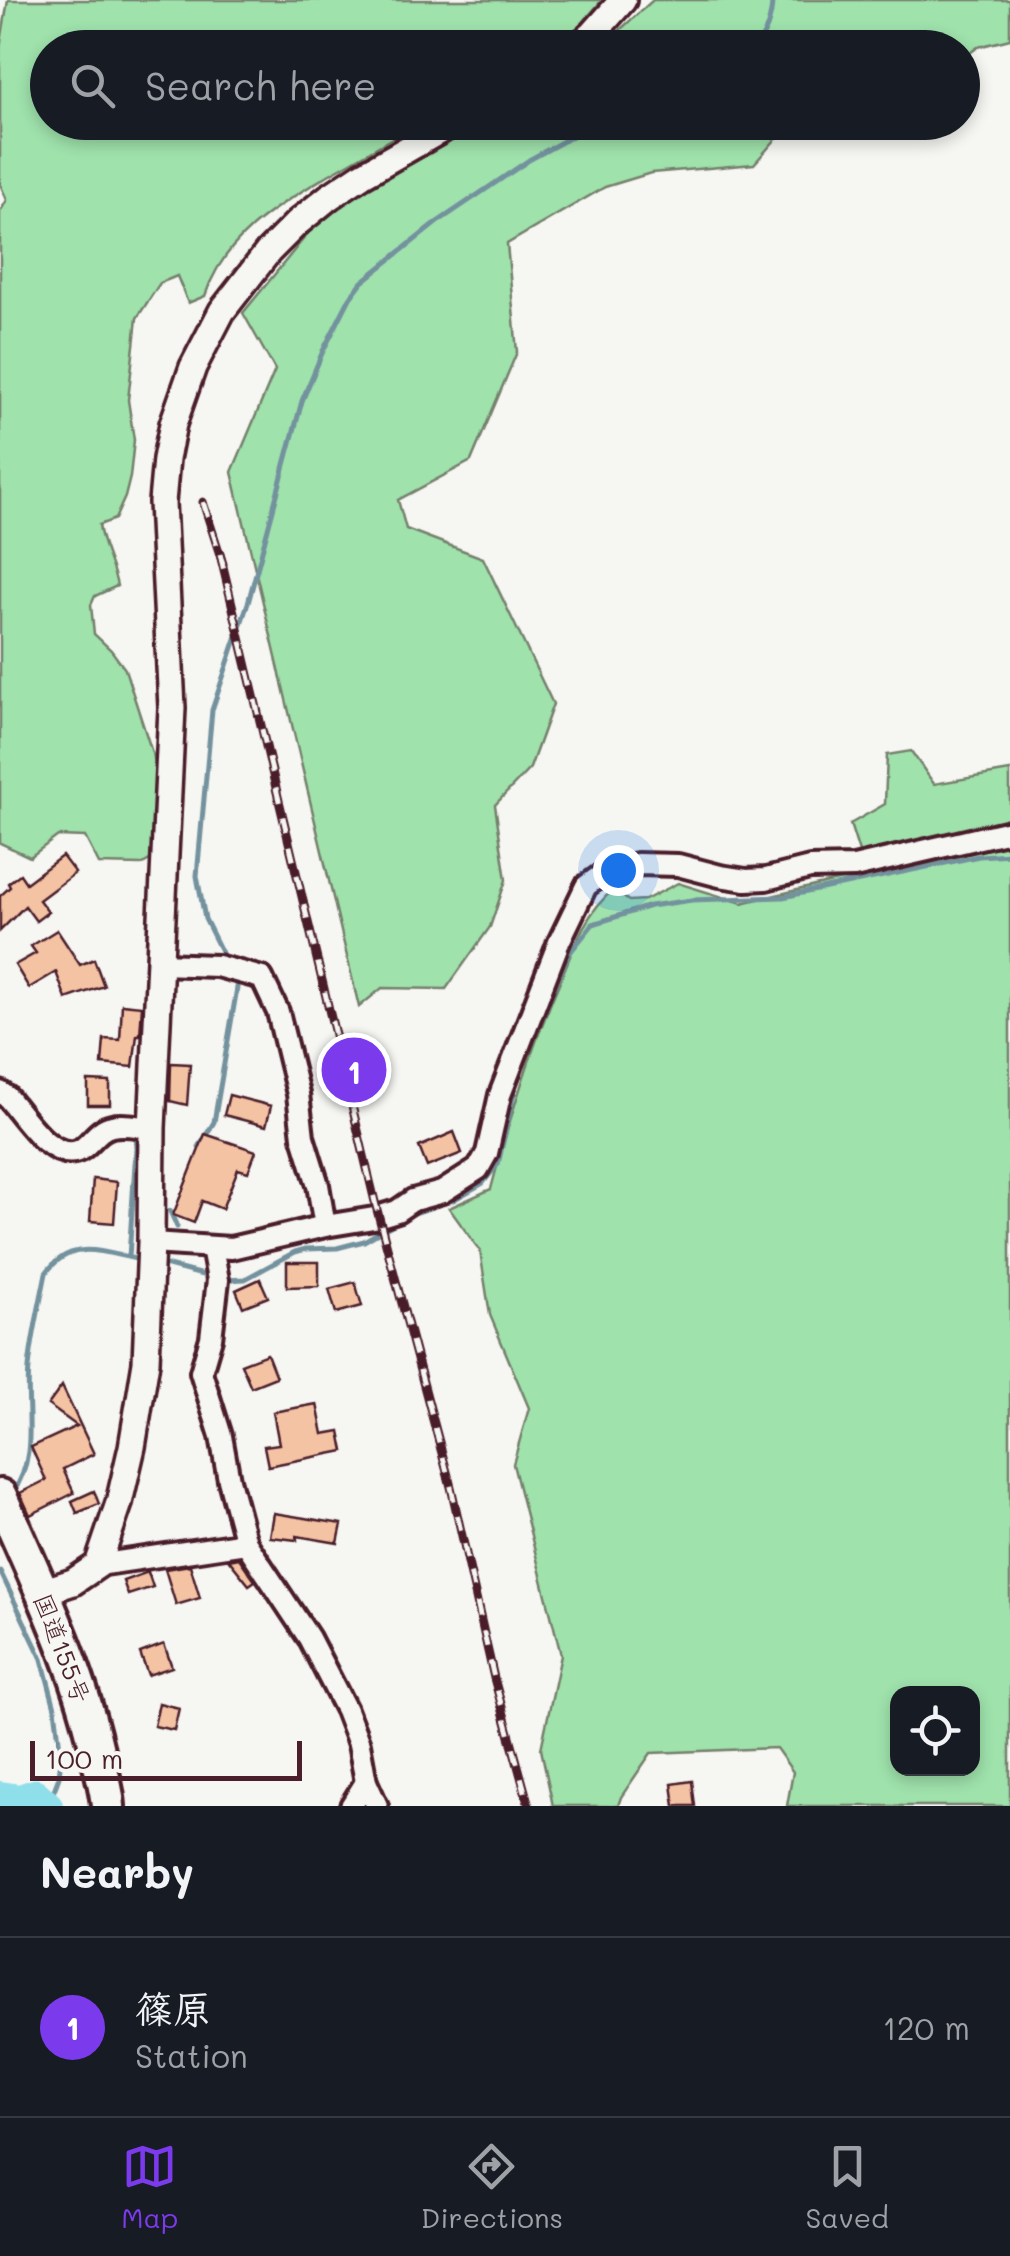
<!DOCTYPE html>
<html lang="en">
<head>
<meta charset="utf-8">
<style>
	body { margin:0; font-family:Mali,"Klee One",sans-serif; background:#20242c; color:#f1f3f6 }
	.controls { position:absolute; right:30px; bottom:30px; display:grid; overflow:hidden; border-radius:20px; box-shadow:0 5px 15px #0003 }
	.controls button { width:90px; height:90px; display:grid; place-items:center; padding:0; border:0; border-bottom:2px solid #363941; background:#171b24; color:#f1f3f6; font:50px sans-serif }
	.scale { position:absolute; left:30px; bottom:25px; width:272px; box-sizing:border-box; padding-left:10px; border:5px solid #4a1f2b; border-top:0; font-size:28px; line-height:35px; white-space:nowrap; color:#4a1f2b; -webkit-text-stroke:8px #f6f6f2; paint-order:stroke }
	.you { position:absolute; left:618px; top:870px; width:35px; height:35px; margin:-25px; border:8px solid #fff; border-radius:50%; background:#1a73e8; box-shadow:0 0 0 15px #1a73e833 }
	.badge { display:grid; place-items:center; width:65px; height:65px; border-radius:50%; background:#7c3aed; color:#fff; font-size:32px; font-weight:700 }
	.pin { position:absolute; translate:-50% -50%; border:5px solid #fff; box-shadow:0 2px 10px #0006 }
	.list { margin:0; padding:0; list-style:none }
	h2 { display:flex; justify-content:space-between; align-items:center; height:130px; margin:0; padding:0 40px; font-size:42px }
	h2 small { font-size:32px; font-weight:400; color:#9ea1a6 }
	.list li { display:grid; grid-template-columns:65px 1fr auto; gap:30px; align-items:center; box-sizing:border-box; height:180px; padding:0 40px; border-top:2px solid #363941 }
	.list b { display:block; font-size:38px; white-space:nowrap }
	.list p { margin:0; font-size:32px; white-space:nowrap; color:#9ea1a6 }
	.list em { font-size:32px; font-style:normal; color:#9ea1a6 }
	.icon { flex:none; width:55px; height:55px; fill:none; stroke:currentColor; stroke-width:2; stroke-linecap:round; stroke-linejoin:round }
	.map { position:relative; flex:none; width:1010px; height:1806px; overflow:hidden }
	.search { position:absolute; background:#171b24; box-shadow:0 5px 15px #0003; left:30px; right:30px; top:30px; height:110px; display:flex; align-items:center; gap:25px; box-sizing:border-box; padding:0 35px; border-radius:55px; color:#9ea1a6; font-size:38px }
	.sheet { height:310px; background:#171b24 }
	nav { display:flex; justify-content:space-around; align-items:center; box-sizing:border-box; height:140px; border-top:2px solid #363941; background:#171b24; font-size:28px; color:#9ea1a6 }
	nav a { display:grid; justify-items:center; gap:5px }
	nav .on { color:#7c3aed }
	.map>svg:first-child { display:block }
	.green { fill:#9fe2ac; stroke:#74806c; stroke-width:2.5; fill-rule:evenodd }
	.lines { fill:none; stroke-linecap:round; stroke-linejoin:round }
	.stream { stroke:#73929e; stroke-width:5 }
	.river { stroke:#8fdfeb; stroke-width:32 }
	.building { fill:#f4c3a4; stroke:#4a1f2b; stroke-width:2.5 }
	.minor-casing { stroke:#4a1f2b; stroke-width:28 }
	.tertiary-casing { stroke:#4a1f2b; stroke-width:32 }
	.trunk-casing { stroke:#4a1f2b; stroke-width:40 }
	.minor { stroke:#f6f6f2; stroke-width:20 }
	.tertiary { stroke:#f6f6f2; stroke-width:25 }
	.trunk { stroke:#f6f6f2; stroke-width:32 }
	.rail-casing { stroke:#4a1f2b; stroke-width:9 }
	.rail { stroke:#f6f6f2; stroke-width:5; stroke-dasharray:15; stroke-linecap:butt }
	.labels { text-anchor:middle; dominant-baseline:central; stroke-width:9; stroke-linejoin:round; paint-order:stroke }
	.street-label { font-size:25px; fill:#4a1f2b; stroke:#f6f6f2 }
</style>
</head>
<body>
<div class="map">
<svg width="1010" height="1806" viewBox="0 0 1010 1806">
	<rect width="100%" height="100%" fill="#f6f6f2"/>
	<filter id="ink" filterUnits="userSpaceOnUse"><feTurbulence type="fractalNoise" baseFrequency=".01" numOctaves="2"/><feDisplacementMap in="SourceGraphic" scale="20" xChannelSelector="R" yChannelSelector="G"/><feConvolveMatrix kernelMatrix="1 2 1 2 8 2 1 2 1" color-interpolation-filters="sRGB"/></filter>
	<g filter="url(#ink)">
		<g class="green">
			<path d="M8,0H602L577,29L545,47L48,48V122L418,123C389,140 360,157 330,174C279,205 225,235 205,296L188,303L177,276L160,283L137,318L128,400L134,440L130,477L125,497L115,519L99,525C102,548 113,564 117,586L95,596L91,605L94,634L111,650L125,669L157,768L153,858L141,865L99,864L85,837L58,836L30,857L0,843V212L7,200L0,184V48Z"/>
			<path d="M653,0H1010V39L978,47L963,58L962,48L601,47Z"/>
			<path d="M474,123H790L754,164L651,173L605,187L507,244L517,352L471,461L398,500L406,529L483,558L553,704L530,768L495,805L506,880L490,927L446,989L382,988L359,1007L232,472L275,370L243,313L310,231L371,181Z"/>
			<path d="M911,751L934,784L1010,771V1806H787L793,1772L776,1748L651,1753L621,1797L618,1806H553L541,1749L561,1655L513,1464L529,1408L490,1315L480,1251L449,1208L491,1189C510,1116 532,1045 562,976C574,946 587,911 613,890L629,901L645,900L678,883L742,903L866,874L850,824L885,804L887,755ZM898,1694H972V1768H898Z"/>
		</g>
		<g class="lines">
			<g class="stream">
				<path d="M753,48C766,38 772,16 772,0"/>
				<path d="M227,963L205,919L197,876L212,710L248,603L302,401L323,351L350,298L362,282L436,223L529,160L598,122"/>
				<path d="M199,1147L214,1122L237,988L234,978"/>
				<path d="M170,1211L177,1227"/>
				<path d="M129,1257L137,1133"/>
				<path d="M157,1263L214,1278"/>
				<path d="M224,1280L245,1279L295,1252L306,1249L337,1248L364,1241L409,1215L453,1200L483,1183L498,1164L517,1080L554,988L568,955L593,924L650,906L692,900L783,897L979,856L1010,854"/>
				<path d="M13,1492C39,1456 25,1409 29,1368C32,1336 40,1304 46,1273C72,1237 103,1253 141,1260"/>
				<path d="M0,1571L42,1659L55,1708L61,1757L59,1777L48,1806"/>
			</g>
			<path class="river" d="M0,1797L20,1800L35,1795L47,1806"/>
		</g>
		<g class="building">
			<path d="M62,856L75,873L39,900L48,912L36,921L25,906L0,931V896L10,887L8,883L20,874L26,883Z"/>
			<path d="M57,930L80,965L94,959L104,986L66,999L56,972L29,988L15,965L36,953L31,946Z"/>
			<path d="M122,1004L142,1006L140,1035H137L133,1067L102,1064L104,1039L120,1040Z"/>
			<path d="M171,1063L190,1064L187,1105L170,1101Z"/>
			<path d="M88,1081L110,1082V1105H88Z"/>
			<path d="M229,1095L271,1106L266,1126L224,1115Z"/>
			<path d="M454,1132L462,1153L427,1167L419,1147Z"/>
			<path d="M205,1134L256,1151L248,1172L238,1169L222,1209L202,1201L194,1223L173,1215Z"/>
			<path d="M93,1179L117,1182L114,1223L90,1221Z"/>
			<path d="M287,1262H319V1286L287,1287Z"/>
			<path d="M260,1279L268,1297L243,1307L236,1290Z"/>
			<path d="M355,1282L362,1306L336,1313L329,1289Z"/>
			<path d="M267,1354L276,1377L251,1387L241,1364Z"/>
			<path d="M62,1386L94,1454L63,1469L74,1493L30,1515L20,1493L46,1480L31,1447L77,1426L48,1405Z"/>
			<path d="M317,1404L323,1434L340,1431L344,1451L268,1466L264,1446L279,1444L273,1412Z"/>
			<path d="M94,1491L99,1504L77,1513L72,1501Z"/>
			<path d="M274,1513L342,1524L338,1543L297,1536V1540L270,1537Z"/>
			<path d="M239,1558L255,1581L249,1585L229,1560Z"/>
			<path d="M190,1565L200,1598L176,1605L165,1569Z"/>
			<path d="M148,1572L153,1587L128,1595L123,1581Z"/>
			<path d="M164,1644L172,1667L148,1675L140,1653Z"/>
			<path d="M159,1703L179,1708L174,1730L154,1726Z"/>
			<path d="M692,1781L695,1806H675L672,1784Z"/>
		</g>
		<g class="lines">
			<defs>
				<g id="minor">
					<path d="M160,964L217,966L262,978L278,1012L298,1094L303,1137L318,1185L325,1226"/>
					<path d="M0,1092L7,1097C22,1114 52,1164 80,1150C92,1143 97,1129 112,1126C124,1123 139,1127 152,1128"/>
					<path d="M151,1243L231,1248L325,1226L374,1218L397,1211L413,1200L442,1192L478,1169L487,1153L500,1095L559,942L586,886L604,873L637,864L678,865L720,876L746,880L766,879L810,868L854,867L1010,831"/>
					<path d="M212,1247L218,1280L211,1338L201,1372L221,1436L229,1480L246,1543L309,1638L346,1710L359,1744L366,1782L377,1806"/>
					<path d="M98,1565L246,1543"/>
					<path d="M351,1806L366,1782"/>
				</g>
				<g id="tertiary">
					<path d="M575,48L592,35L623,0"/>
					<path d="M42,1592L73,1582L98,1565L119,1503L132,1447L146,1362L151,1243L152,1128L172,708L162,502L166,459L173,424L193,367L222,311L268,252L297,223L329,197L362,175L455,122"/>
				</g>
				<path id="trunk" d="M0,1496C37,1582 80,1667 99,1760C102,1775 107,1790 108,1806"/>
			</defs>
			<use href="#minor" class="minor-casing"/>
			<use href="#tertiary" class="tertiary-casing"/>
			<use href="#trunk" class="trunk-casing"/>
			<use href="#minor" class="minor"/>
			<use href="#tertiary" class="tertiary"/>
			<use href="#trunk" class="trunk"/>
			<defs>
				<g id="rail">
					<path d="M203,502L223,564"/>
					<path d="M220,554L376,1206L451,1487L494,1678L529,1806"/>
				</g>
			</defs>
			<use href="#rail" class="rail-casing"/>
			<use href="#rail" class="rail"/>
		</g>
	</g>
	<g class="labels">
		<g class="street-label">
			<text transform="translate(63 1648) rotate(69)">国道155号</text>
		</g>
	</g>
</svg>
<div class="controls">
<button><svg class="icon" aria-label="locate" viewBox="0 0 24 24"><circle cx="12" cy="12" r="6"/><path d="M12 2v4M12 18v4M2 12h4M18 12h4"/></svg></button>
</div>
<div class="scale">100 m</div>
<div class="you"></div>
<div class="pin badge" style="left:354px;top:1070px">1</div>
<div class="search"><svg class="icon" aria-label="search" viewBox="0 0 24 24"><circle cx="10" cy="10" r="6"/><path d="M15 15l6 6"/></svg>Search here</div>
</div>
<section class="sheet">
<h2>Nearby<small></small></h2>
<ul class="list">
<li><span class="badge">1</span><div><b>篠原</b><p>Station</p></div><em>120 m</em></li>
</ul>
</section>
<nav>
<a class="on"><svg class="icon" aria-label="map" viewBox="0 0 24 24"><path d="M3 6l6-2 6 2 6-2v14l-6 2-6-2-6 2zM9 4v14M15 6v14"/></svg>Map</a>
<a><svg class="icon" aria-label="directions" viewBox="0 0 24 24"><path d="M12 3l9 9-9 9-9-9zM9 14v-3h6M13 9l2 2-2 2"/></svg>Directions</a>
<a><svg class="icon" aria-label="saved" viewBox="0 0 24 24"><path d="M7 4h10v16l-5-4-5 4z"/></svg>Saved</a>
</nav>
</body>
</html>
